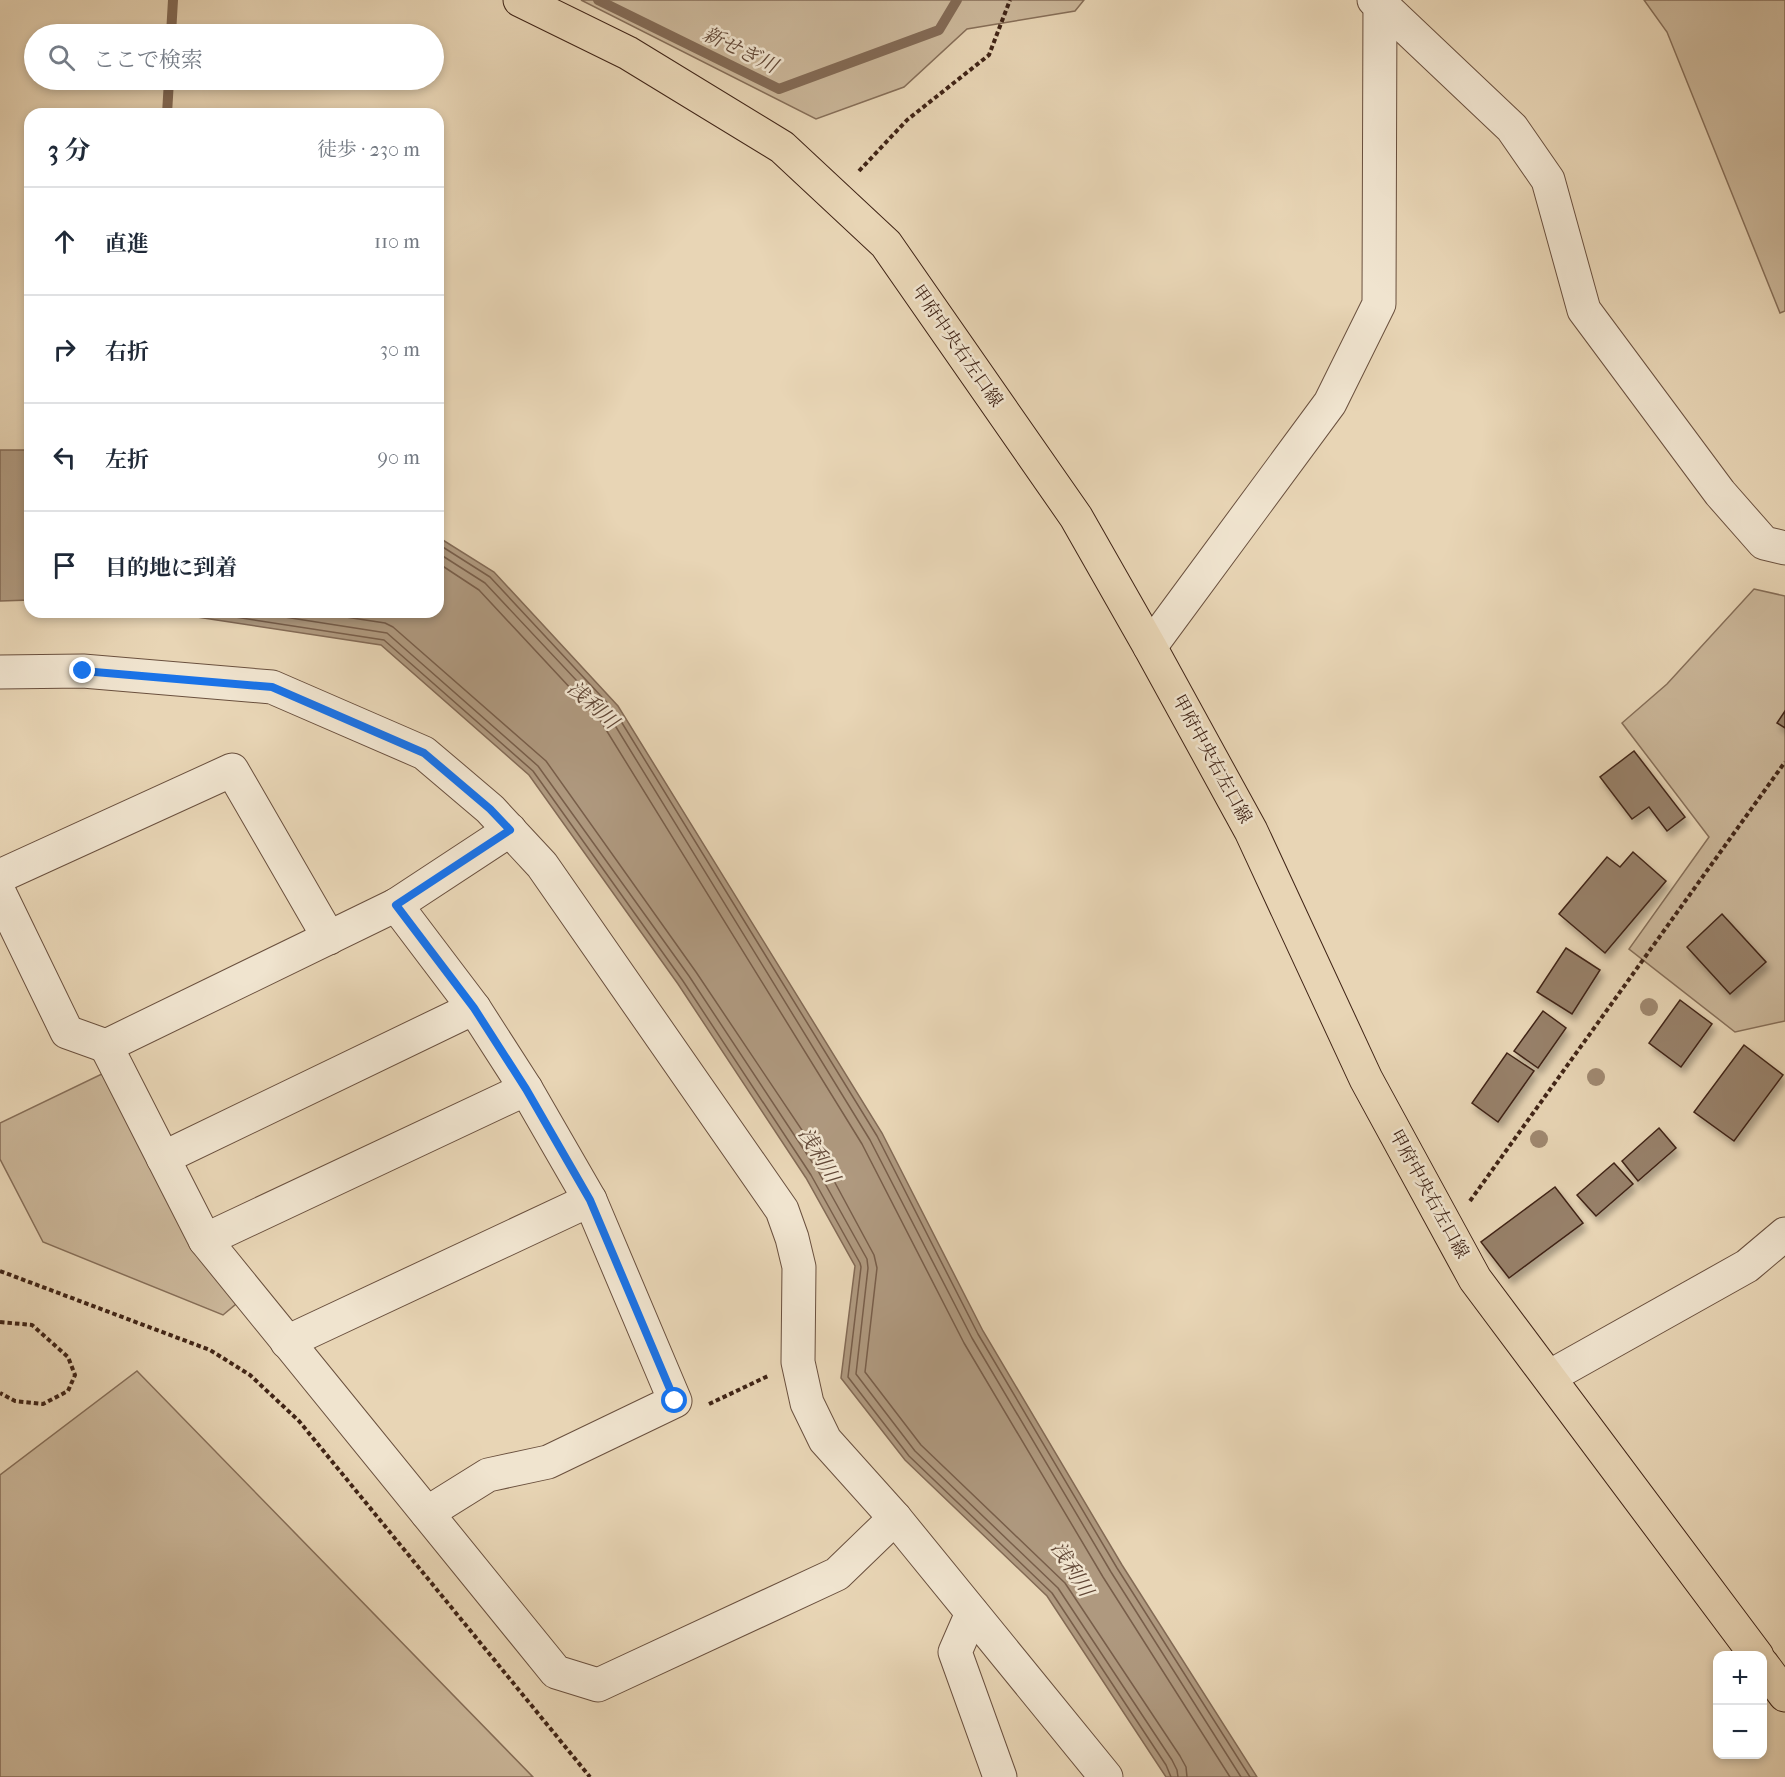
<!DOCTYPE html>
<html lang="ja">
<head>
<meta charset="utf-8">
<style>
	body { margin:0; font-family:"IM FELL French Canon","Noto Serif JP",serif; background:#f2f2f3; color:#1f2937 }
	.controls { position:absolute; right:18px; bottom:18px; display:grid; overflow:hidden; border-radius:12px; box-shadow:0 3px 9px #0003 }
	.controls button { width:54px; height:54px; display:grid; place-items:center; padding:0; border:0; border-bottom:2px solid #e0e1e3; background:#fff; color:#1f2937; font:30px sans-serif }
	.stop { position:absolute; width:18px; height:18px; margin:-14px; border:4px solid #1a73e8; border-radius:50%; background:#fff }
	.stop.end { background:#1a73e8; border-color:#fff; box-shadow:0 2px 6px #0008 }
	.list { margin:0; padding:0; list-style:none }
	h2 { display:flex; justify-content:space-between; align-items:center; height:78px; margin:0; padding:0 24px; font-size:26px }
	h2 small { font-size:20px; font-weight:400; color:#747a83 }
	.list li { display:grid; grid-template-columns:39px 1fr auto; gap:18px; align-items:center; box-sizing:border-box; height:108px; padding:0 24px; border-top:2px solid #e0e1e3 }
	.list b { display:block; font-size:22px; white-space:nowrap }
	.list em { font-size:20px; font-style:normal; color:#747a83 }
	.icon { flex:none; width:33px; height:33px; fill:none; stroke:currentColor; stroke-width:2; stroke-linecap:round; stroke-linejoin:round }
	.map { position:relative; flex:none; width:1785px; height:1777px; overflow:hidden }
	.search { position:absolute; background:#fff; box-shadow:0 3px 9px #0003; left:24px; top:24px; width:420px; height:66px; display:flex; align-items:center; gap:15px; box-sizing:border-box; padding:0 21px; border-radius:33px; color:#747a83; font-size:22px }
	.panel { position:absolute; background:#fff; box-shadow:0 3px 9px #0003; left:24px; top:108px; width:420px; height:510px; border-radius:18px }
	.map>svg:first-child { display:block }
	.green { fill:#cbb79a; stroke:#866e58; stroke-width:1.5 }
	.water { fill:#af997f; stroke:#836a55; stroke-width:1.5 }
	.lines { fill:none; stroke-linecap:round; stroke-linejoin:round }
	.shore { stroke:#785e4a; stroke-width:1.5 }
	.stream { stroke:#836a55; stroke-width:10 }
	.building { fill:#978069; stroke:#402416; stroke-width:1.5; filter:url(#shadow) }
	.minor-casing { stroke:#6a503e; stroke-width:35 }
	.major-casing { stroke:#402416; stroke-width:35 }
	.path { stroke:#402416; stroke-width:4; stroke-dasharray:4.5 3; stroke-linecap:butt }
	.minor { stroke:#f0e4cf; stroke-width:33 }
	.major { stroke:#e8d5b5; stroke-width:33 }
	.tree { fill:#9f8870 }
	.route { stroke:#1a73e8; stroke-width:8 }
	.labels { text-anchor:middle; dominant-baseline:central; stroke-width:5; stroke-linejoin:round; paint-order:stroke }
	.street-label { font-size:18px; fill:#402416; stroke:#f0e4cf }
	.water-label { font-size:20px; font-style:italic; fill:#614736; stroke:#f0e4cf }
</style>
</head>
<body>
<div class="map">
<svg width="1785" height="1777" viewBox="0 0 1785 1777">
	<defs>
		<filter id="shadow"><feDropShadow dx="3.5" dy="6" stdDeviation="3" flood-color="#0004"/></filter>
	</defs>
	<rect width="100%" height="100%" fill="#e8d5b5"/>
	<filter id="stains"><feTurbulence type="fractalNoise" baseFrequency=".00333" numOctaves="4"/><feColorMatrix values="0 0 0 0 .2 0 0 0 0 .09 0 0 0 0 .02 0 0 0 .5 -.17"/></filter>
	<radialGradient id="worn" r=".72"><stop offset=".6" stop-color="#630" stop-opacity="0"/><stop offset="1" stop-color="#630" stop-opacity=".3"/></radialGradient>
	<g class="green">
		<path d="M581,0H1084L1075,11L967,29L904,87L816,119Z"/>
		<path d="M1644,0H1785V311L1780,313L1667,32Z"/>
		<path d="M1754,589L1785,596V1021L1735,1032L1629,949L1709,837L1622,723L1667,684Z"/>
		<path d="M106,1072L236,1304L223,1315L43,1242L0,1159V1123Z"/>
		<path d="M137,1371L533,1777H0V1475Z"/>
	</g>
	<g class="water">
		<path d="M0,450H30V600L0,601Z"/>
		<path d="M438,537L494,572L618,706L882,1133L983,1331L1122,1565L1257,1777H1166L1047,1596L905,1460L841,1378L855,1266L806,1178L678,984L529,775L381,645L164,612H438Z"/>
	</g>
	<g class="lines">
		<g class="shore">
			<path d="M438,544L490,577L614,710L877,1136L978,1334L1117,1568L1250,1777"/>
			<path d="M438,553L485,583L608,714L870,1140L972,1338L1111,1572L1241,1777"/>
			<path d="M438,563L479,590L600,720L862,1144L964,1343L1103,1577L1230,1777"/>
			<path d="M203,612L384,640L533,771L683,981L811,1175L860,1263L861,1267L848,1377L909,1456L1052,1593L1166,1765L1171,1777"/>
			<path d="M253,612L387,633L538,766L689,976L818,1171L867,1259L868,1268L856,1374L915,1451L1058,1588L1172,1760L1177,1770L1178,1777"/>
			<path d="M313,612L385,623L393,627L546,761L696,972L826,1166L874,1255L877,1268L865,1372L921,1445L1065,1583L1180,1756L1186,1767L1187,1777"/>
		</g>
		<g class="stream">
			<path d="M598,0L779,89L939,30L957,0"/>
			<path d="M171,34L173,0"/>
			<path d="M167,114L169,80"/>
		</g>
	</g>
	<g class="building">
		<path d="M1785,711V728L1777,723Z"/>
		<path d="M1634,751L1685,817L1667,831L1649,807L1632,819L1600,777Z"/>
		<path d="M1633,852L1666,881L1605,953L1559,914L1607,857L1620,867Z"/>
		<path d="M1722,914L1766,962L1730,994L1687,947Z"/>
		<path d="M1566,948L1600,970L1572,1014L1537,992Z"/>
		<path d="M1680,1000L1712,1024L1681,1067L1649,1043Z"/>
		<path d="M1543,1011L1566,1028L1538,1068L1514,1051Z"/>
		<path d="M1744,1045L1783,1075L1734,1141L1694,1112Z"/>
		<path d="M1507,1053L1534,1071L1498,1122L1472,1103Z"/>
		<path d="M1659,1128L1676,1148L1638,1181L1622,1161Z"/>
		<path d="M1614,1163L1633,1184L1596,1216L1577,1195Z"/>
		<path d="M1555,1187L1583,1223L1509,1278L1481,1242Z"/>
	</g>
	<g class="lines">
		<defs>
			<g id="minor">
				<path d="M1374,0L1379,2L1512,128L1548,180L1584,310L1720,493L1764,543L1785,548"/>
				<path d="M1150,647L1330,403L1379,304L1380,0"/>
				<path d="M0,672L83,671L272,687L424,753L490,809L542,865L782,1210L792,1238L799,1267L798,1362L807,1403L825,1440L895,1518L1106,1777"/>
				<path d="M0,876L232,770L329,938"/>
				<path d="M0,894L67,1032L106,1046L396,905L510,830"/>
				<path d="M396,905L474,1008L526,1089L590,1200L675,1401L548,1462L488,1475L427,1513"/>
				<path d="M106,1046L205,1240L556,1672L598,1685L837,1574L895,1518"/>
				<path d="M163,1158L474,1008"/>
				<path d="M205,1240L526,1089"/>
				<path d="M287,1342L590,1200"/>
				<path d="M1549,1377L1747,1266L1785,1234"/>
				<path d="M972,1613L955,1652L1000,1777"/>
			</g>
			<g id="major">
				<path d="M520,0L628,53L782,147L886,244L1076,517L1150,647L1251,831L1366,1079L1475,1279L1757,1656"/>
				<path d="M1762,1664L1785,1695"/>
			</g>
		</defs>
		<use href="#minor" class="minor-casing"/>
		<use href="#major" class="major-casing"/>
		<g class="path">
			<path d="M859,171L907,120L989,55L1010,0"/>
			<path d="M1470,1201L1785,762"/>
			<path d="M0,1271L210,1350L250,1375L299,1421L590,1777"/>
			<path d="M0,1322L32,1325L68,1357L75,1375L68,1391L43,1404L15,1401L0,1393"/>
			<path d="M709,1404L768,1376"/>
		</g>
		<use href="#minor" class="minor"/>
		<use href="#major" class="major"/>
	</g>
	<g class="tree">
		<circle cx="1649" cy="1007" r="9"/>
		<circle cx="1596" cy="1077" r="9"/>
		<circle cx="1539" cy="1139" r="9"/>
	</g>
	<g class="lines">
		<path class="route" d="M83,671L272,687L424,753L490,809L510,830L396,905L474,1008L526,1089L590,1200L675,1401"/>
	</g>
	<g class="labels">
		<g class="street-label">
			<text transform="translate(957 346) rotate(55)">甲府中央右左口線</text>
			<text transform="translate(1212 759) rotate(61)">甲府中央右左口線</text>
			<text transform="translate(1429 1194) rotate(61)">甲府中央右左口線</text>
		</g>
		<g class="water-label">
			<text transform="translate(740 50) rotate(26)">新せぎ川</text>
			<text transform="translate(593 705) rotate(42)">浅利川</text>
			<text transform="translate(819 1155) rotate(59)">浅利川</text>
			<text transform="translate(1072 1569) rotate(58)">浅利川</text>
		</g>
	</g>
	<rect width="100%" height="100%" filter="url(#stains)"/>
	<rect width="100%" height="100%" fill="url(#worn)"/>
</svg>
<div class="controls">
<button>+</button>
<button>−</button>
</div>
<div class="stop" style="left:675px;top:1401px"></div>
<div class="stop end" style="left:83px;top:671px"></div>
<div class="search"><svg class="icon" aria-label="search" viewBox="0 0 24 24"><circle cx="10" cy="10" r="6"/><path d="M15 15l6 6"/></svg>ここで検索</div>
<section class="panel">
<h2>3 分<small>徒歩 · 230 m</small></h2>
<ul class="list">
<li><svg class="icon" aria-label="ahead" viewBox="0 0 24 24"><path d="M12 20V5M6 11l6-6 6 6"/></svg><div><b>直進</b></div><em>110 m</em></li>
<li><svg class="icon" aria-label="right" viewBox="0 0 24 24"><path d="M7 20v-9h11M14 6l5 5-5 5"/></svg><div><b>右折</b></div><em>30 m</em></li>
<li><svg class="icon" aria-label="left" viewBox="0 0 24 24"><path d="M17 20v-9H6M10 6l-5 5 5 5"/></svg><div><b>左折</b></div><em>90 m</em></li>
<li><svg class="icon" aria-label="arrive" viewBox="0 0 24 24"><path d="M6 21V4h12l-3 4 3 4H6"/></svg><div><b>目的地に到着</b></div></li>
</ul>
</section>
</div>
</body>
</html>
